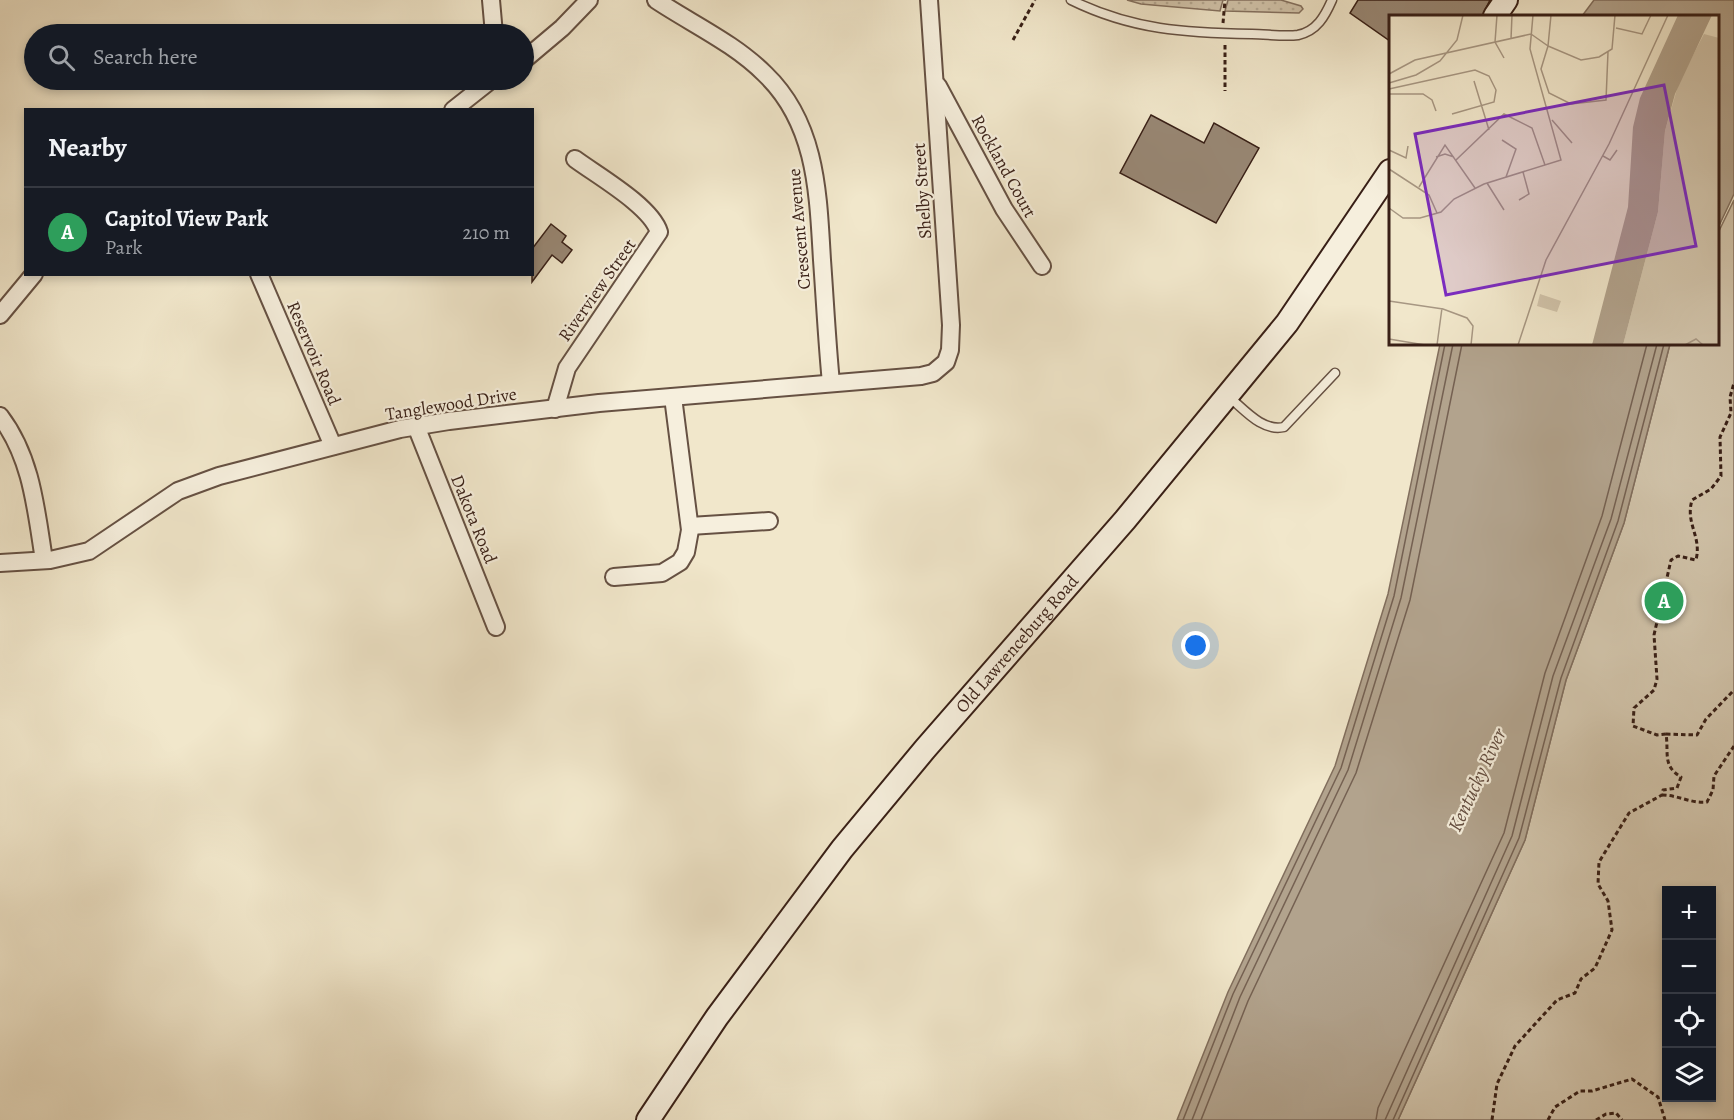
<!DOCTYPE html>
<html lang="en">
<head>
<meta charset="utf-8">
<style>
	body { margin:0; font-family:Alegreya,serif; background:#242831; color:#f1f3f6 }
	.controls { position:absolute; right:18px; bottom:18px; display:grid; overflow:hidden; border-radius:0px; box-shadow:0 3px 9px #0003 }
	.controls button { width:54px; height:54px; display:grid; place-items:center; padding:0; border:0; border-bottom:2px solid #363941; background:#171b24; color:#f1f3f6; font:30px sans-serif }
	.you { position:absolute; left:1196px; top:646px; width:21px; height:21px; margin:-15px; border:4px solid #fff; border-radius:50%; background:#1a73e8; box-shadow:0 0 0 9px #1a73e833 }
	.badge { display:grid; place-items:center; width:39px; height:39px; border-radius:50%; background:#c59692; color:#fff; font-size:20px; font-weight:700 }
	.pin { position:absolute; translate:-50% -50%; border:3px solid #fff; box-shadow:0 2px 6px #0006 }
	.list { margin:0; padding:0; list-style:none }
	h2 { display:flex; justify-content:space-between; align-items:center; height:78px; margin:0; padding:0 24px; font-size:26px }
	h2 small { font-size:20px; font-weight:400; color:#9ea1a6 }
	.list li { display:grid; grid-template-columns:39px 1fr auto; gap:18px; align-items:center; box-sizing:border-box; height:90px; padding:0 24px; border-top:2px solid #363941 }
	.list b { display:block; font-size:22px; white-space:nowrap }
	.list p { margin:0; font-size:20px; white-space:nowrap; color:#9ea1a6 }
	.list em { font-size:20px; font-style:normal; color:#9ea1a6 }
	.icon { flex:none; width:33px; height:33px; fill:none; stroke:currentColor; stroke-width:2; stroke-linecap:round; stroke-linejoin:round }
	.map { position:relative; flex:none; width:1734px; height:1120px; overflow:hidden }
	.search { position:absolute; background:#171b24; box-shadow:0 3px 9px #0003; left:24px; top:24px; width:510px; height:66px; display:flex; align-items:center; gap:15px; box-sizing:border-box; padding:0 21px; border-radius:33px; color:#9ea1a6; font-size:22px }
	.panel { position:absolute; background:#171b24; box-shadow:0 3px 9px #0003; left:24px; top:108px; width:510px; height:168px; border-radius:0px }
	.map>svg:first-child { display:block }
	.grass { fill:url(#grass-dots); stroke:#857261; stroke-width:1.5 }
	.park { fill:#d2c5ac; stroke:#857261; stroke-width:1.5; fill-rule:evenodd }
	.water { fill:#b2a38d; stroke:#816e5d; stroke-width:1.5 }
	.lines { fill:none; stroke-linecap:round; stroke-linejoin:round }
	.shore { stroke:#756152; stroke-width:1.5 }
	.building { fill:#988774; stroke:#381f16; stroke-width:1.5 }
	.lane-casing { stroke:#665143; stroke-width:11 }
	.street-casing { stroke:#665143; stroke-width:20 }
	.secondary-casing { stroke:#381f16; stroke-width:26 }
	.path { stroke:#381f16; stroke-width:3; stroke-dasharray:4.5 3; stroke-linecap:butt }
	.lane { stroke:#f6efdd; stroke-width:8 }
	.street { stroke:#f6efdd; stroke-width:16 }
	.secondary { stroke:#f6efdd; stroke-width:22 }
	.labels { text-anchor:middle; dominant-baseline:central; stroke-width:4.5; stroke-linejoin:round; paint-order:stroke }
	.street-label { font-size:18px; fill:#381f16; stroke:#f6efdd }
	.water-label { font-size:20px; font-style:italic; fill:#634d40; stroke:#f6efdd }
	.inset-road { fill:none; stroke:#a79783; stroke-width:1.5 }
	.view { fill:#7b2cbf; fill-opacity:0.15; stroke:#7b2cbf; stroke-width:3 }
	.inset-edge { fill:none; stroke:#381f16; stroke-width:3 }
</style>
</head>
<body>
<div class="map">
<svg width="1734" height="1120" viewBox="0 0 1734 1120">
	<defs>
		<pattern id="grass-dots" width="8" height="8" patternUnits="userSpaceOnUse" patternTransform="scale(1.5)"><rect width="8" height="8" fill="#d2c5ac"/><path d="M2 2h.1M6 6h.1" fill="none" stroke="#b5a993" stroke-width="1.8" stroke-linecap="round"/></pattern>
	</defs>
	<rect width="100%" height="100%" fill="#f1e7cb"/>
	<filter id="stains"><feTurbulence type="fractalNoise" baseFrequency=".00333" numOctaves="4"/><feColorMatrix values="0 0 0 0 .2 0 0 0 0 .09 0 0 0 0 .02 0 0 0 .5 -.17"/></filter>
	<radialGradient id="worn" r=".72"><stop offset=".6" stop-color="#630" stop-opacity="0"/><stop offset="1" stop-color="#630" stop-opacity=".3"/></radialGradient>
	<g class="grass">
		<path d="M1127,0H1223L1220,11L1141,4Z"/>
		<path d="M1228,0H1281L1301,6L1303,9L1299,13L1225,11Z"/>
	</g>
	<path class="park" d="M1734,200V1120H1398L1525,840L1566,680L1624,523L1670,344H1718V233ZM1666,890H1712V1098H1666Z"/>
	<g class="water">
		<path d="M1594,0H1734V194L1718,228V16H1582Z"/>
		<path d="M1440,344H1670L1624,523L1566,680L1525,840L1398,1120H1177L1228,992L1335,766L1388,594Z"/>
	</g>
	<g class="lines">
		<g class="shore">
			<path d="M1183,1120L1233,994L1341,768L1394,596L1445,344"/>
			<path d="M1192,1120L1240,997L1348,770L1401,598L1453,344"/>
			<path d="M1201,1120L1248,1001L1356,773L1410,600L1462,344"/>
			<path d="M1376,1120L1378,1108L1504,833L1545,673L1602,516L1647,344"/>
			<path d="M1385,1120L1512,836L1553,676L1611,519L1657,344"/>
			<path d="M1393,1120L1519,838L1561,678L1618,521L1664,344"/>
		</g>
	</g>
	<g class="building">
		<path d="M1358,0H1490L1482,16H1390V41L1350,13Z"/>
		<path d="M1151,115L1204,143L1214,123L1259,148L1216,223L1120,173Z"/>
		<path d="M551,224L566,236L562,242L572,250L562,263L552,255L532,282V249Z"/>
	</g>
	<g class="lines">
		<defs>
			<g id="lane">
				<path d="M1071,0C1132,30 1186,33 1252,34C1266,34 1284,37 1298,35C1317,31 1325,16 1332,0"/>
				<path d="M1228,396C1244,409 1262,432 1284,427L1335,373"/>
			</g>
			<g id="street">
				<path d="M491,0L494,34"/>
				<path d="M656,0C692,24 734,43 765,74C817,124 818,194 822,260C825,301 827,342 831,383"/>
				<path d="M524,60L562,28L589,0"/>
				<path d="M938,86L1004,209L1042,266"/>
				<path d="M453,110L491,80"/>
				<path d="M259,274L333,446"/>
				<path d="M0,315L34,274"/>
				<path d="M555,409L567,368L659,232C651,206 598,176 575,159"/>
				<path d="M0,416C32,458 36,510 44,560"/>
				<path d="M416,426L496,627"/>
				<path d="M690,526L769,521"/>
				<path d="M0,563L50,560L89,551L178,491L219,476L400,429L449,421L599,403L921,376L933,373L946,362L950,350L951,325L929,0"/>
				<path d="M614,577L662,573L680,562L686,552L690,530L673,397"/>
			</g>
			<g id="secondary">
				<path d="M1495,16L1506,0"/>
				<path id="s1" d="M648,1120L717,1017L842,849L925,749L1125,520L1287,323L1390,171"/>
			</g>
		</defs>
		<use href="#lane" class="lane-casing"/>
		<use href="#street" class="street-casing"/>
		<use href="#secondary" class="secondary-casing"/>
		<g class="path">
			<path d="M1223,23L1225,0"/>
			<path d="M1013,40L1035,0"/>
			<path d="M1225,45V91"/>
			<path d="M1666,734L1697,735L1706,719L1734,690"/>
			<path d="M1662,795C1678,795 1692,804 1707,802L1713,790L1714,776L1734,746"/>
			<path d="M1492,1120L1497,1084L1515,1046L1557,1000L1575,993L1581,979L1595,968L1612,930L1608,901L1598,884L1599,862L1629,813L1662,795L1663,790L1677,788L1681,777C1662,766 1669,752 1666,734L1657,735L1633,726L1634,708L1654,690L1657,679L1654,635L1671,560L1678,556L1696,560C1702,536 1685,524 1692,500L1711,489L1721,476L1720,437L1731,413L1730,397L1734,383"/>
			<path d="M1548,1120L1555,1107L1580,1091H1592L1632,1079L1658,1097L1665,1120"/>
			<path d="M1596,1120L1606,1114L1616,1113L1622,1120"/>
		</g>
		<use href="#lane" class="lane"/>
		<use href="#street" class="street"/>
		<use href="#secondary" class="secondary"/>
	</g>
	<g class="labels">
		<g class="street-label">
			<text transform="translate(1004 166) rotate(61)">Rockland Court</text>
			<text transform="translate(922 191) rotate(-94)">Shelby Street</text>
			<text transform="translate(799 229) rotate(-95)">Crescent Avenue</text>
			<text transform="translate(597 290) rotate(-55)">Riverview Street</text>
			<text transform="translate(314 353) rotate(67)">Reservoir Road</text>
			<text transform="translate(451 404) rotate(-9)">Tanglewood Drive</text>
			<text transform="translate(474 519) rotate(68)">Dakota Road</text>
			<text stroke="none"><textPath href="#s1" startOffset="603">Old Lawrenceburg Road</textPath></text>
		</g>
		<g class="water-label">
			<text transform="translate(1477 780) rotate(-65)">Kentucky River</text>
		</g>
	</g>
	<g transform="translate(1389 15)">
		<rect width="330" height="330" fill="#f1e7cb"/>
		<path d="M315,19L330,23V330H234L269,197L276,116L290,67ZM151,279L172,286L168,297L148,291Z" fill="#d2c5ac"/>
		<path d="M289,0H323L286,79L276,116L269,197L234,330H203L239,192L244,112L251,83Z" fill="#b2a38d"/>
		<path class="inset-road" d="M108,0L106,27L115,43M162,0L159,31L192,45L210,42L223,34L226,0M227,13L253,19L262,0M142,19L159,31L152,54L160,78L182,89L217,85L219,37M122,24L123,0M0,59L26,45L142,19M85,66L100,115M0,68L27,60L51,46L68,25L74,0M0,74L86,55L100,61L107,75L105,87L63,99M0,79H34L43,85L47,96M163,105L183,128M113,125L127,134L117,162M0,135L17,143L19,131M214,141L221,145L228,135M47,142L56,139L65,142M67,145L115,99L143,113L156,150M0,154L40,180L48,198M98,168L115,195M30,172L56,130L86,173M130,185L140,179L134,157M0,193L14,203H31L52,197L65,184L95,169L172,145L141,34L144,0M0,286L54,294L78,303L84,311L82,330M0,324L36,330M48,330L53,293M129,330L157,245L220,129L279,0M296,330L307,324L314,330"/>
		<path class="view" d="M275,70L307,231L57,280L26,119Z"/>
		<rect width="330" height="330" class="inset-edge"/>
	</g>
	<rect width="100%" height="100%" filter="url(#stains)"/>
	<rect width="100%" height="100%" fill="url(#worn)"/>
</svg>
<div class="controls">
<button>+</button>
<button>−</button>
<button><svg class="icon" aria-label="locate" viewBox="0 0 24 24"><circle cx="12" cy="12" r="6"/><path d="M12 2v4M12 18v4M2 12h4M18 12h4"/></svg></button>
<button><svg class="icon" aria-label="layers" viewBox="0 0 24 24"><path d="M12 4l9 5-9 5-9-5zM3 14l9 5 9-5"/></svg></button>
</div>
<div class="you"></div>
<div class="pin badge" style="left:1664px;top:601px;background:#2e9e5b">A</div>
<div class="search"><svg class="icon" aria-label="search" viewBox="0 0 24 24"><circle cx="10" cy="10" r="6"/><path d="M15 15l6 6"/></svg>Search here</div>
<section class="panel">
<h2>Nearby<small></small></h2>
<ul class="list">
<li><span class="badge" style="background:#2e9e5b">A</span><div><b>Capitol View Park</b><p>Park</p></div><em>210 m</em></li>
</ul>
</section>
</div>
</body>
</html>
